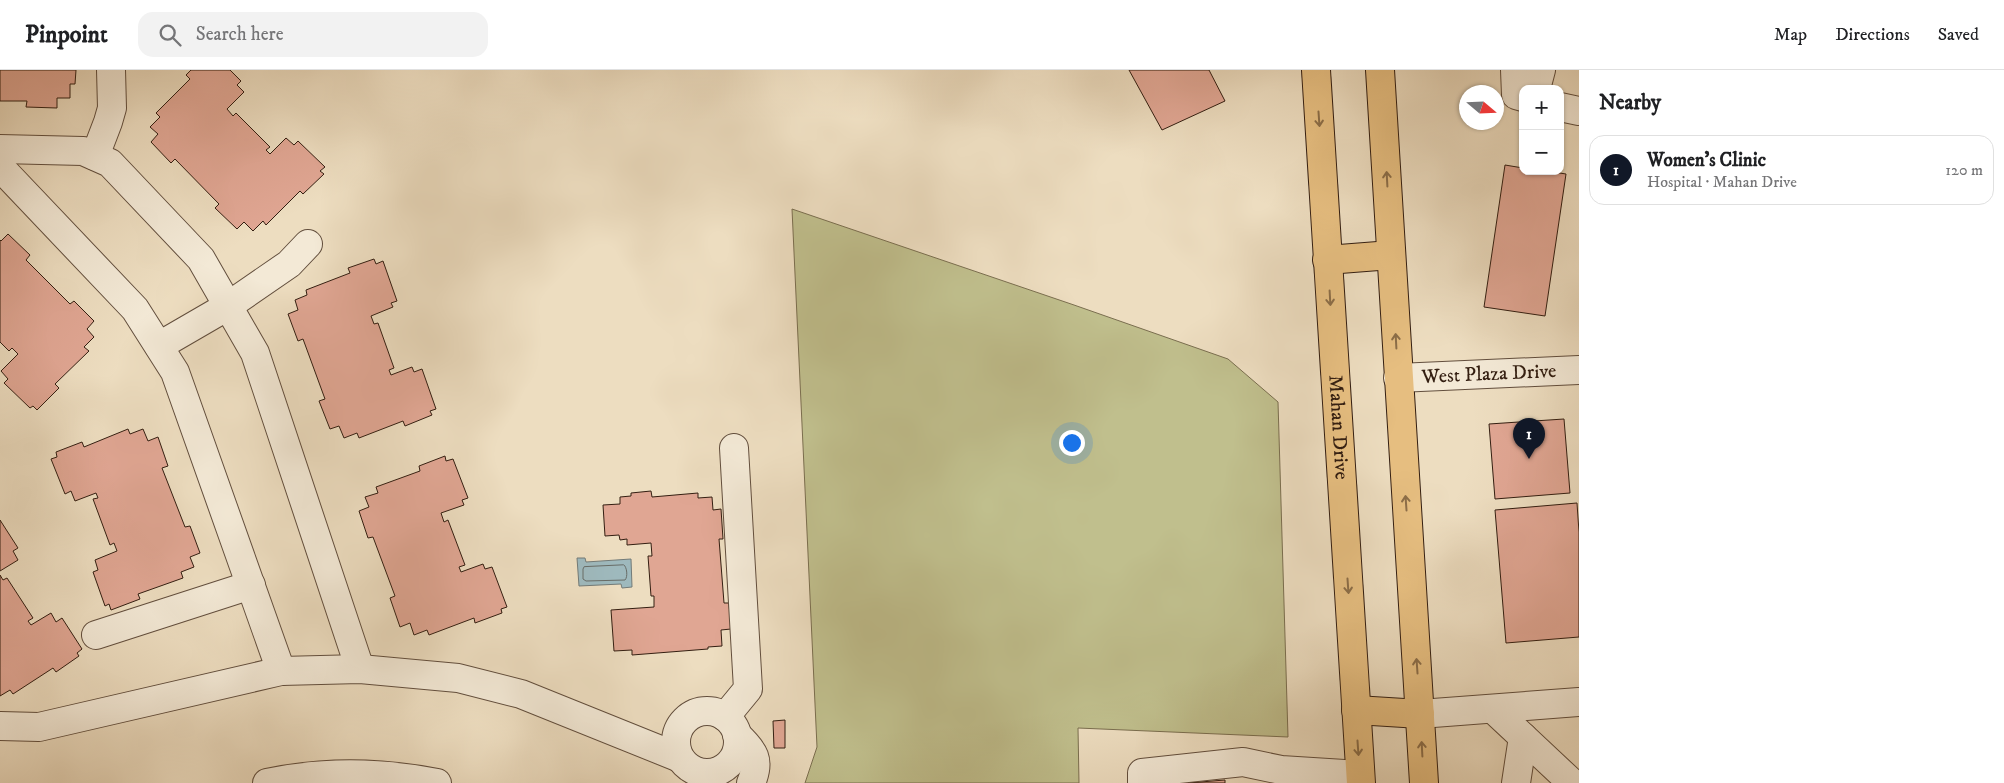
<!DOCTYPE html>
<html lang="en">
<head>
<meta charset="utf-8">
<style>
	body { margin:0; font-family:"IM FELL DW Pica",serif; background:#f2f2f2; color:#202124 }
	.controls { position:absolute; right:15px; top:15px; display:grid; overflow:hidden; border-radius:10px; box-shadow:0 1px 4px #0004 }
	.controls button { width:45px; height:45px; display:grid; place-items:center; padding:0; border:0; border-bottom:1px solid #e0e0e0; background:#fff; color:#202124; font:25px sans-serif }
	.compass { position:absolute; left:1459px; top:15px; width:45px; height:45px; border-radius:50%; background:#fff; box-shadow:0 1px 4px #0004; rotate:109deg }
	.you { position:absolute; left:1071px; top:372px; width:18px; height:18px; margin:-12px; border:4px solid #fff; border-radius:50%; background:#1a73e8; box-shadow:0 0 0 8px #1a73e833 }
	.badge { display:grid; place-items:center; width:32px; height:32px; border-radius:50%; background:#111827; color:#fff; font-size:16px; font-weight:700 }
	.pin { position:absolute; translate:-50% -41px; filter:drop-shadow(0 1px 2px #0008) }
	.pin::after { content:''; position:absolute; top:26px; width:18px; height:15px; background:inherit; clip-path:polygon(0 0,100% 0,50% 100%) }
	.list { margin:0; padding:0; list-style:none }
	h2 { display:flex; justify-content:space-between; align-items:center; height:65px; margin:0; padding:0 20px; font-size:21px }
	h2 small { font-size:16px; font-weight:400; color:#757577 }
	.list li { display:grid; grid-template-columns:32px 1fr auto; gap:15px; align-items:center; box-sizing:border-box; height:70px; margin:0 10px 10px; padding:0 10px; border:1px solid #e0e0e0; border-radius:15px }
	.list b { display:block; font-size:19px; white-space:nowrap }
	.list p { margin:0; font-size:16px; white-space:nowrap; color:#757577 }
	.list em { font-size:16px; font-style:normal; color:#757577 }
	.icon { flex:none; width:28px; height:28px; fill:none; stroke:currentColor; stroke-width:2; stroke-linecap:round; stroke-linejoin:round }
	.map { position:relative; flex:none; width:1579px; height:713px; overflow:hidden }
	header { display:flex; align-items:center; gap:30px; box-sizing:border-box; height:70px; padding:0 25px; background:#fff; border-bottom:1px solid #e0e0e0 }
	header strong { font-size:24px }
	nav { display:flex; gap:28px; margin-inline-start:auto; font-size:18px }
	.search { width:350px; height:45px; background:#f2f2f2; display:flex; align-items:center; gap:12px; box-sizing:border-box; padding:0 18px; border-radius:15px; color:#757577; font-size:19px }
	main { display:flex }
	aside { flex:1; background:#fff }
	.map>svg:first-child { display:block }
	.green { fill:#c0bf8d; stroke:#7a6e4f }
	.water { fill:#9eb9bd; stroke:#737b78 }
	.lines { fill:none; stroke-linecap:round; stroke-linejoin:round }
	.shore { stroke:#686c67; stroke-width:1 }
	.building { fill:#e0a693; stroke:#331e11 }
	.minor-casing { stroke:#624e3d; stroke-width:30 }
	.major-casing { stroke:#331e11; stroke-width:30 }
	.minor { stroke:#f3e9d6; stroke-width:28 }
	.major { stroke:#e6be80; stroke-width:28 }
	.oneway { stroke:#8c6e48 }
	.labels { text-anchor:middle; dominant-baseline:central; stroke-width:4; stroke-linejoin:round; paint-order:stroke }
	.street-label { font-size:20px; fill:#331e11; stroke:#f3e9d6 }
</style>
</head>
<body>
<header>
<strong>Pinpoint</strong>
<div class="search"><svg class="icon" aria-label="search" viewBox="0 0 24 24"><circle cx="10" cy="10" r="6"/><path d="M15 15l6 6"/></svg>Search here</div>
<nav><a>Map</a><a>Directions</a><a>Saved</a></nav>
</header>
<main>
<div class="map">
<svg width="1579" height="713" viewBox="0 0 1579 713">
	<rect width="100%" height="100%" fill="#edddc0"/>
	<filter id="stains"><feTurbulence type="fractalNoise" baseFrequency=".004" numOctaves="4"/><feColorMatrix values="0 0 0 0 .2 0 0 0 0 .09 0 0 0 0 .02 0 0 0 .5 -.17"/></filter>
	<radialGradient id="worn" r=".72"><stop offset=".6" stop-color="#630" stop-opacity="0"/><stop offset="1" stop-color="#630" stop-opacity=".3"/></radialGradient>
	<path class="green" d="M792,139L1074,235L1228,289L1278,332L1288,667L1078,658L1079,713H805L817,677Z"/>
	<path class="water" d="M577,488H585L586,492L631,489L632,517L622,518L621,514L579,516Z"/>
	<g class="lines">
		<path class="shore" d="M624,495C627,497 628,507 625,510L586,511L583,509V499L584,497Z"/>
	</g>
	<g class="building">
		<path d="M0,0H76L75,14H70V28H57V38L26,37L27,31H0Z"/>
		<path d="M191,0H230L241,11L237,15L244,22L227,39L233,46L236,43L270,77L266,80L270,84L286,68L294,75L298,71L325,97L320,101L324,104L303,124L300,121L266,155L263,151L253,161L244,152L237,159L215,138L219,134L175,89L171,93L151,72L158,64L150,57L160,47L156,43L190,9L186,5Z"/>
		<path d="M1129,0H1209L1225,31L1162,60Z"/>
		<path d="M1505,95L1523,98V101H1547L1566,104L1545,246L1484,237Z"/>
		<path d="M8,164L30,185L26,190L70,234L74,231L94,251L87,259L94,267L84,277L89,281L55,314L59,318L37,340L33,336L30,338L4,313L8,309L1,301L18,284L12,278L9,281L0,272V170L1,171Z"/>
		<path d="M374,189L376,194L383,191L397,231L391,233L393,237L371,246L374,254L378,253L394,298L389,300L391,305L412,297L414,302L422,299L436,339L430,341L432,345L405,356L403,351L359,368L357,363L344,368L339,356L330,359L319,331L325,329L303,269L298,271L288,244L298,240L295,230L307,225L306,220L350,203L348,198Z"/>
		<path d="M1564,349L1570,423L1495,429L1489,354Z"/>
		<path d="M128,359L130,364L143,359L148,371L158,367L168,396L162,398L185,457L190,456L200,483L190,487L194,497L181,502L183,508L138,524L140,529L111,540L109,534L105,536L93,502L98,500L95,490L117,481L114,473L110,475L93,429L98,428L96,423L75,431L71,421L65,424L51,389L57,387L56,382L82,372L84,377Z"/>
		<path d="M445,386L446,391L453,389L468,428L462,430L464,435L441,443L444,452L448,450L465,495L459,497L461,502L483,494L485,499L492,497L507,537L501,539L502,543L475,553L474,548L429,565L427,560L414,565L410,553L400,557L390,528L395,526L373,467L368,468L359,441L369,437L365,427L378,423L376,417L420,401L419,396Z"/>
		<path d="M651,421L652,427L698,423V428L712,427L713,440L721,439L723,469H719L724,533H729L731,559L721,560L722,576L708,577V579L632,585V580L614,581L611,540L654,537V526H651L648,486H652L651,473L627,475V469L620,470L619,465L605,466L603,435L620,434V427L631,426V423Z"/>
		<path d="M1577,433L1579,462V567L1506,573L1495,440Z"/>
		<path d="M0,450L18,478L13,481L18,490L0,501Z"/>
		<path d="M0,505L3,510L7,508L33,548L28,551L31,555L51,543L56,552L62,548L82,579L77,583L79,586L56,602L53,598L13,624L10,620L0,626Z"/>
		<path d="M785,650V678H774L773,651Z"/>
		<path d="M1225,710V713H1188Z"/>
	</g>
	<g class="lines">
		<defs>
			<g id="minor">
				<path d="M1515,0L1516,25L1523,27"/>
				<path d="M1536,19L1541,0"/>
				<path d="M1560,37L1579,41"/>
				<path d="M0,79L83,81L110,93L201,189L255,283L360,599"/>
				<path d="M95,86L108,52L112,38L111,0"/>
				<path d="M0,97L135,239L175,302L281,601"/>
				<path d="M159,276L228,236L289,194L308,174"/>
				<path id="s1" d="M1398,308L1579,300"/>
				<path d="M96,565L251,515"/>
				<path d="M1493,639L1572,713"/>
				<circle cx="707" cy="672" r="31"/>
				<path d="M1420,644L1579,632"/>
				<path d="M725,647L748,619L734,378"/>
				<path d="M0,656L39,657L281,601L360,599L458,608L521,624L680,688"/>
				<path d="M737,665C754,681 761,690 751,713"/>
				<path d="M267,713C323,701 381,702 437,713"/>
				<path d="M1142,713V703L1243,692L1281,700L1360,705"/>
				<path d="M1516,713L1523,667"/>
			</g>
			<g id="major">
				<path id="s2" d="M1316,0L1361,713"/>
				<path d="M1380,0L1424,713"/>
				<path d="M1327,190L1391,185"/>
				<path d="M1356,640L1420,644"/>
			</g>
		</defs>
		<use href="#minor" class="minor-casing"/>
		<use href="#major" class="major-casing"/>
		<use href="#minor" class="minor"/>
		<use href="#major" class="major"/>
	</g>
	<defs><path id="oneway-shaft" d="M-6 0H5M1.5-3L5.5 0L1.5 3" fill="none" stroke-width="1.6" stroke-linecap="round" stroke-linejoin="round" transform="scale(1.25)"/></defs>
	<g class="oneway">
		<use href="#oneway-shaft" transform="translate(1319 49) rotate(86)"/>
		<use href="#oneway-shaft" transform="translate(1387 109) rotate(-93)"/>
		<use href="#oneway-shaft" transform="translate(1330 228) rotate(87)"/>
		<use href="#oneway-shaft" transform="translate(1396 271) rotate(-93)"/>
		<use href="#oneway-shaft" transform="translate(1406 433) rotate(-94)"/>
		<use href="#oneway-shaft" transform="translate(1348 516) rotate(86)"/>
		<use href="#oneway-shaft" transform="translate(1417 596) rotate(-94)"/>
		<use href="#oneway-shaft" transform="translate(1358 678) rotate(86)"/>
		<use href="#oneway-shaft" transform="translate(1422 679) rotate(-93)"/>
	</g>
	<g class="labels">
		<g class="street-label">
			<text stroke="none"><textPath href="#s1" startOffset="91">West Plaza Drive</textPath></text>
			<text stroke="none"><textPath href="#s2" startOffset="358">Mahan Drive</textPath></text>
		</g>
	</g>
	<rect width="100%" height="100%" filter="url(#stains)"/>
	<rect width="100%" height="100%" fill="url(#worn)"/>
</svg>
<div class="controls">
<button>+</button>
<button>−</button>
</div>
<svg class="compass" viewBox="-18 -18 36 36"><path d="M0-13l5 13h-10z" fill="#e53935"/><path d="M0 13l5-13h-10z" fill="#757577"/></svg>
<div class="you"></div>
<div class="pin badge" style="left:1529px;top:389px">1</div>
</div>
<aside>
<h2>Nearby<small></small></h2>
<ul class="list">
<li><span class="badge">1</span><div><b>Women's Clinic</b><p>Hospital · Mahan Drive</p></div><em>120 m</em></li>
</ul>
</aside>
</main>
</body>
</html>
